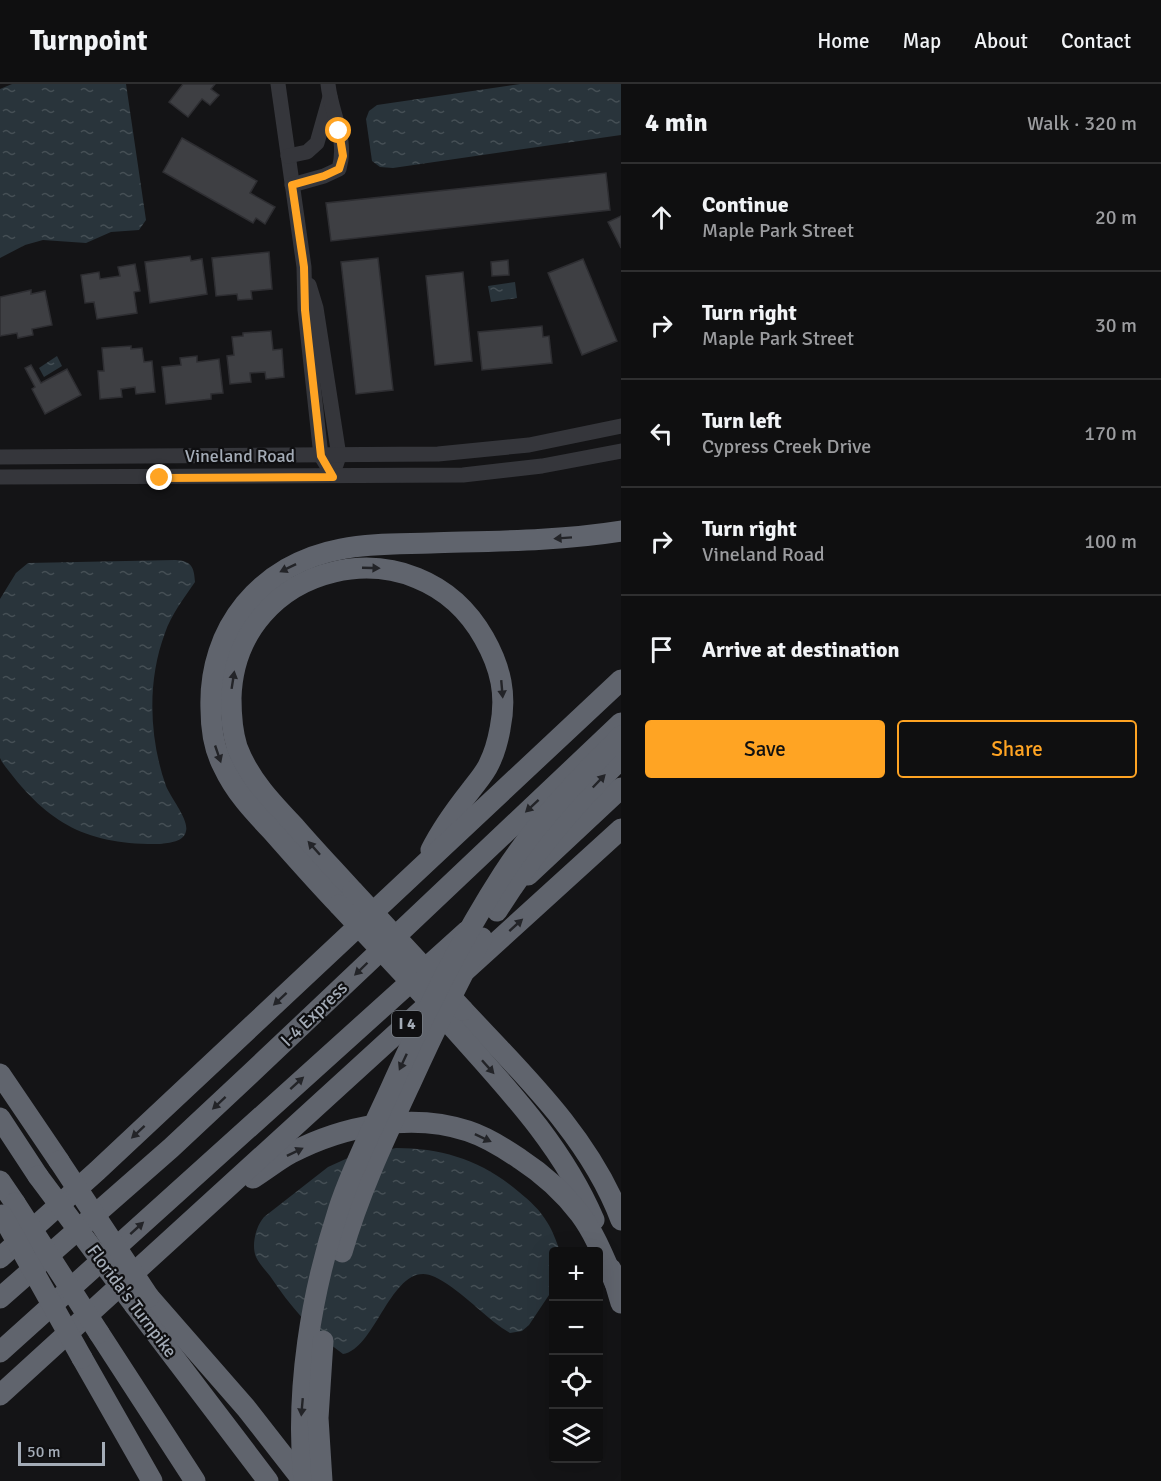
<!DOCTYPE html>
<html lang="en">
<head>
<meta charset="utf-8">
<style>
	body { margin:0; font-family:Signika,sans-serif; background:#1d1d1e; color:#f1f3f6 }
	.controls { position:absolute; right:18px; bottom:18px; display:grid; overflow:hidden; border-radius:6px; box-shadow:0 6px 24px #0002 }
	.controls button { width:54px; height:54px; display:grid; place-items:center; padding:0; border:0; border-bottom:2px solid #2f2f30; background:#0f0f10; color:#f1f3f6; font:30px sans-serif }
	.scale { position:absolute; left:18px; bottom:15px; width:87px; box-sizing:border-box; padding-left:6px; border:3px solid #a4acb7; border-top:0; font-size:16px; line-height:21px; white-space:nowrap; color:#a4acb7; -webkit-text-stroke:4px #0f0f11; paint-order:stroke }
	.stop { position:absolute; width:18px; height:18px; margin:-14px; border:4px solid #ffa423; border-radius:50%; background:#fff }
	.stop.end { background:#ffa423; border-color:#fff; box-shadow:0 2px 6px #0008 }
	.list { margin:0; padding:0; list-style:none }
	h2 { display:flex; justify-content:space-between; align-items:center; height:78px; margin:0; padding:0 24px; font-size:26px }
	h2 small { font-size:20px; font-weight:400; color:#9b9c9f }
	.list li { display:grid; grid-template-columns:39px 1fr auto; gap:18px; align-items:center; box-sizing:border-box; height:108px; padding:0 24px; border-top:2px solid #2f2f30 }
	.list b { display:block; font-size:22px; white-space:nowrap }
	.list p { margin:0; font-size:20px; white-space:nowrap; color:#9b9c9f }
	.list em { font-size:20px; font-style:normal; color:#9b9c9f }
	.actions { display:flex; gap:12px; padding:18px 24px }
	.actions a { flex:1; padding:14px 0; border:2px solid #ffa423; border-radius:6px; text-align:center; font-size:21px; color:#ffa423 }
	.actions .main { background:#ffa423; color:#111 }
	.icon { flex:none; width:33px; height:33px; fill:none; stroke:currentColor; stroke-width:2; stroke-linecap:round; stroke-linejoin:round }
	.map { position:relative; flex:none; width:621px; height:1397px; overflow:hidden }
	header { display:flex; align-items:center; gap:36px; box-sizing:border-box; height:84px; padding:0 30px; background:#0f0f10; border-bottom:2px solid #2f2f30 }
	header strong { font-size:28px }
	nav { display:flex; gap:33px; margin-inline-start:auto; font-size:21px }
	main { display:flex }
	aside { flex:1; background:#0f0f10 }
	.map>svg:first-child { display:block }
	.water { fill:url(#water-ripples) }
	.building { fill:#3e3f43; stroke:#2e2e32; stroke-width:1.5 }
	.lines { fill:none; stroke-linecap:round; stroke-linejoin:round }
	.minor { stroke:#35363b; stroke-width:15 }
	.highway { stroke:#60646d; stroke-width:21 }
	.highway-bridge { stroke:#60646d; stroke-width:21 }
	.oneway { fill:#232428 }
	.route { stroke:#ffa423; stroke-width:8 }
	.labels { text-anchor:middle; dominant-baseline:central; stroke-width:4.5; stroke-linejoin:round; paint-order:stroke }
	.shield { fill:#0f0f11; stroke:#777d85; stroke-width:1.5 }
	.shield-label { font-size:16px; font-weight:bold; fill:#a4acb7 }
	.street-label { font-size:18px; fill:#a4acb7; stroke:#0f0f11 }
</style>
</head>
<body>
<header>
<strong>Turnpoint</strong>
<nav><a>Home</a><a>Map</a><a>About</a><a>Contact</a></nav>
</header>
<main>
<div class="map">
<svg width="621" height="1397" viewBox="0 0 621 1397">
	<defs>
		<pattern id="water-ripples" width="26" height="14" patternUnits="userSpaceOnUse" patternTransform="scale(1.5)"><rect width="26" height="14" fill="#29343b"/><path d="M2 4q2-2 4 0t4 0M15 11q2-2 4 0t4 0" fill="none" stroke="#454f55"/></pattern>
	</defs>
	<rect width="100%" height="100%" fill="#141416"/>
	<g class="water">
		<path d="M12,0H126L146,136L139,146L111,148L86,159L43,156L25,161L0,174V5Z"/>
		<path d="M520,0H621V51L393,84L380,83L372,77L366,35L369,27L377,21Z"/>
		<path d="M515,198L517,214L491,218L488,202Z"/>
		<path d="M57,272L62,282L44,293L39,284Z"/>
		<path d="M175,476C192,477 194,483 195,498C184,514 171,531 165,549C147,597 149,654 166,702C171,714 189,736 186,747C184,758 169,759 160,760C84,761 46,738 2,678L0,674V515L16,489L28,479Z"/>
		<path d="M396,1064C443,1064 483,1077 519,1108C530,1117 540,1126 547,1138C553,1147 556,1157 560,1167L554,1168L553,1205L529,1241L522,1247L510,1249L502,1244C481,1229 458,1204 435,1193C393,1172 377,1265 343,1270C313,1249 290,1222 270,1192C265,1186 259,1179 256,1173C251,1161 256,1142 264,1133L328,1083L350,1073Z"/>
	</g>
	<g class="building">
		<path d="M183,0H215L211,5L219,11L210,21L202,15L188,33L169,18Z"/>
		<path d="M182,54L257,97L250,109L275,123L265,140L256,134L253,139L163,88Z"/>
		<path d="M606,89L610,126L331,157L326,119Z"/>
		<path d="M621,132V164L608,138Z"/>
		<path d="M269,168L272,205L251,207L252,215L238,216L237,210L216,212L212,174Z"/>
		<path d="M190,172L191,177L202,175L207,210L150,219L145,178Z"/>
		<path d="M378,174L393,306L356,310L341,178Z"/>
		<path d="M583,175L617,257L582,271L548,189Z"/>
		<path d="M508,176L509,191L492,192L491,178Z"/>
		<path d="M135,180L140,207L134,208L137,229L97,235L94,218L85,219L81,191L99,188L100,195L120,192L118,183Z"/>
		<path d="M463,188L472,277L435,281L426,192Z"/>
		<path d="M31,206V210L45,207L52,241L32,245L33,251L18,254L17,249L0,252V213Z"/>
		<path d="M542,242L543,253L549,252L552,279L482,286L478,248Z"/>
		<path d="M271,247L273,266L282,265L284,293L266,295L265,288L250,289L251,298L230,300L227,272L234,271L232,253L243,252V249Z"/>
		<path d="M131,262V265L142,264L144,278L152,277L155,308L136,310L135,303L121,305L122,313L100,315L98,287H104L102,264Z"/>
		<path d="M197,272V278L219,275L223,309L211,310V315L166,320L162,283L181,281L180,274Z"/>
		<path d="M31,281L41,299L67,285L81,311L45,330L32,305L35,303L25,284Z"/>
	</g>
	<g class="lines">
		<g class="minor">
			<path d="M278,0L304,183L305,226L321,372L326,380"/>
			<path d="M288,72L307,68L317,59L330,13"/>
			<path d="M292,101L324,92L339,85C348,55 331,30 328,0"/>
			<path d="M309,201L316,224L339,372L336,381"/>
			<path d="M0,373L438,370L529,361L621,342"/>
			<path d="M0,393L463,391L542,382L621,367"/>
		</g>
		<g class="highway">
			<path d="M528,791L621,704"/>
			<path d="M353,807C334,786 314,765 295,743C272,719 249,695 237,663C232,647 231,631 231,614C235,477 417,435 484,554C501,584 507,611 500,645C498,656 494,670 489,680C485,689 477,698 471,706C456,725 442,744 431,766"/>
			<path d="M339,821C316,797 294,772 272,747C253,727 235,708 223,682C214,665 211,645 211,625C208,544 261,480 341,465C370,459 401,460 431,459C495,457 558,457 621,447"/>
			<path d="M466,886L621,745"/>
			<path d="M463,926C522,989 590,1053 621,1136"/>
			<path d="M449,939C504,1001 561,1059 594,1136"/>
			<path d="M0,990L59,1077"/>
			<path d="M0,1034L38,1092"/>
			<path d="M253,1094C266,1086 278,1076 291,1069C343,1042 411,1028 468,1047C486,1053 504,1064 520,1075C543,1090 563,1108 580,1130C595,1150 605,1176 615,1199"/>
			<path d="M0,1097L15,1119"/>
			<path d="M0,1174L97,1087L621,596"/>
			<path d="M611,1185L621,1219"/>
			<path d="M149,1213L246,1324L303,1397"/>
			<path d="M0,1214L171,1064L248,992L621,639"/>
			<path d="M135,1222L268,1397"/>
			<path d="M99,1249L195,1397"/>
			<path d="M0,1268L467,847"/>
			<path d="M82,1274L152,1397"/>
			<path d="M0,1311L432,917"/>
		</g>
		<g class="highway-bridge">
			<path d="M353,807L463,926"/>
			<path d="M339,821L439,928"/>
			<path d="M497,827C532,771 573,721 621,675"/>
			<path d="M59,1077L149,1213"/>
			<path d="M38,1092L135,1222"/>
			<path d="M15,1119L99,1249"/>
			<path d="M2,1131L82,1274"/>
			<path d="M342,1168C359,1109 385,1054 411,998C433,950 456,901 482,854"/>
			<path d="M304,1397C295,1306 311,1210 339,1124C353,1081 377,1036 395,995C427,925 461,855 503,790C536,739 578,695 621,652"/>
			<path d="M322,1397L318,1334L323,1257"/>
		</g>
	</g>
	<defs><path id="oneway-solid" d="M-6-.8H1V-3.2L6.5 0L1 3.2V.8H-6Z" transform="scale(1.5)"/></defs>
	<g class="oneway">
		<use href="#oneway-solid" transform="translate(563 454) rotate(176)"/>
		<use href="#oneway-solid" transform="translate(288 484) rotate(154)"/>
		<use href="#oneway-solid" transform="translate(371 484) rotate(2)"/>
		<use href="#oneway-solid" transform="translate(233 596) rotate(-81)"/>
		<use href="#oneway-solid" transform="translate(502 605) rotate(85)"/>
		<use href="#oneway-solid" transform="translate(218 670) rotate(71)"/>
		<use href="#oneway-solid" transform="translate(599 697) rotate(-46)"/>
		<use href="#oneway-solid" transform="translate(532 722) rotate(137)"/>
		<use href="#oneway-solid" transform="translate(314 764) rotate(-132)"/>
		<use href="#oneway-solid" transform="translate(516 841) rotate(-42)"/>
		<use href="#oneway-solid" transform="translate(361 885) rotate(136)"/>
		<use href="#oneway-solid" transform="translate(280 915) rotate(137)"/>
		<use href="#oneway-solid" transform="translate(403 978) rotate(115)"/>
		<use href="#oneway-solid" transform="translate(488 983) rotate(48)"/>
		<use href="#oneway-solid" transform="translate(297 999) rotate(-42)"/>
		<use href="#oneway-solid" transform="translate(219 1019) rotate(137)"/>
		<use href="#oneway-solid" transform="translate(138 1048) rotate(137)"/>
		<use href="#oneway-solid" transform="translate(483 1054) rotate(25)"/>
		<use href="#oneway-solid" transform="translate(295 1068) rotate(-26)"/>
		<use href="#oneway-solid" transform="translate(137 1144) rotate(-42)"/>
		<use href="#oneway-solid" transform="translate(302 1323) rotate(95)"/>
	</g>
	<g class="lines">
		<path class="route" d="M160,394L333,393L321,372L305,226L304,183L292,101L324,92L339,85L343,72L339,47"/>
	</g>
	<g class="labels">
		<rect class="shield" x="392" y="927" width="30" height="26" rx="4.5"/>
		<g class="shield-label">
			<text x="407" y="940">I 4</text>
		</g>
		<g class="street-label">
			<text x="240" y="372">Vineland Road</text>
			<text transform="translate(314 930) rotate(-44)">I-4 Express</text>
			<text transform="translate(132 1217) rotate(53)">Florida's Turnpike</text>
		</g>
	</g>
</svg>
<div class="controls">
<button>+</button>
<button>−</button>
<button><svg class="icon" aria-label="locate" viewBox="0 0 24 24"><circle cx="12" cy="12" r="6"/><path d="M12 2v4M12 18v4M2 12h4M18 12h4"/></svg></button>
<button><svg class="icon" aria-label="layers" viewBox="0 0 24 24"><path d="M12 4l9 5-9 5-9-5zM3 14l9 5 9-5"/></svg></button>
</div>
<div class="scale">50 m</div>
<div class="stop" style="left:339px;top:47px"></div>
<div class="stop end" style="left:160px;top:394px"></div>
</div>
<aside>
<h2>4 min<small>Walk · 320 m</small></h2>
<ul class="list">
<li><svg class="icon" aria-label="ahead" viewBox="0 0 24 24"><path d="M12 20V5M6 11l6-6 6 6"/></svg><div><b>Continue</b><p>Maple Park Street</p></div><em>20 m</em></li>
<li><svg class="icon" aria-label="right" viewBox="0 0 24 24"><path d="M7 20v-9h11M14 6l5 5-5 5"/></svg><div><b>Turn right</b><p>Maple Park Street</p></div><em>30 m</em></li>
<li><svg class="icon" aria-label="left" viewBox="0 0 24 24"><path d="M17 20v-9H6M10 6l-5 5 5 5"/></svg><div><b>Turn left</b><p>Cypress Creek Drive</p></div><em>170 m</em></li>
<li><svg class="icon" aria-label="right" viewBox="0 0 24 24"><path d="M7 20v-9h11M14 6l5 5-5 5"/></svg><div><b>Turn right</b><p>Vineland Road</p></div><em>100 m</em></li>
<li><svg class="icon" aria-label="arrive" viewBox="0 0 24 24"><path d="M6 21V4h12l-3 4 3 4H6"/></svg><div><b>Arrive at destination</b></div></li>
</ul>
<div class="actions"><a class="main">Save</a><a>Share</a></div>
</aside>
</main>
</body>
</html>
